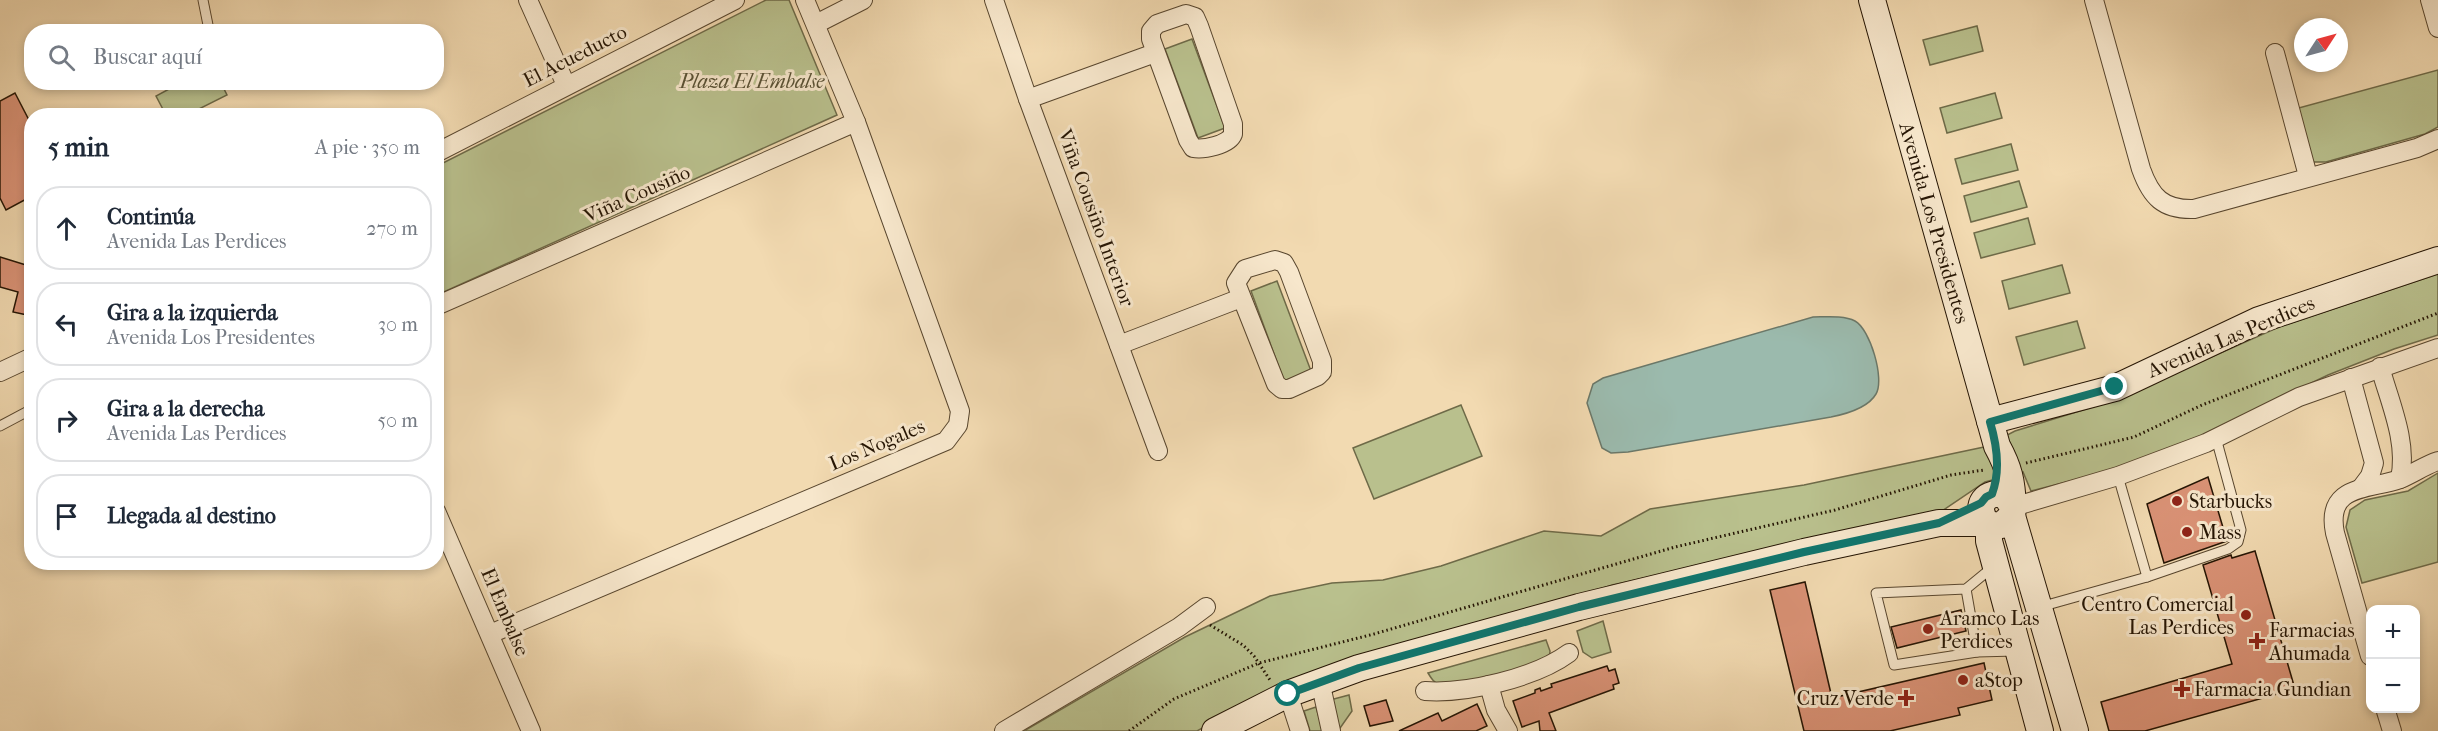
<!DOCTYPE html>
<html lang="es">
<head>
<meta charset="utf-8">
<style>
	body { margin:0; font-family:"IM FELL French Canon",serif; background:#f2f2f3; color:#1f2937 }
	.controls { position:absolute; right:18px; bottom:18px; display:grid; overflow:hidden; border-radius:12px; box-shadow:0 3px 9px #0003 }
	.controls button { width:54px; height:54px; display:grid; place-items:center; padding:0; border:0; border-bottom:2px solid #e0e1e3; background:#fff; color:#1f2937; font:30px sans-serif }
	.compass { position:absolute; left:2294px; top:18px; width:54px; height:54px; border-radius:50%; background:#fff; box-shadow:0 3px 9px #0003; rotate:54deg }
	.stop { position:absolute; width:18px; height:18px; margin:-14px; border:4px solid #0f766e; border-radius:50%; background:#fff }
	.stop.end { background:#0f766e; border-color:#fff; box-shadow:0 2px 6px #0008 }
	.list { margin:0; padding:0; list-style:none }
	h2 { display:flex; justify-content:space-between; align-items:center; height:78px; margin:0; padding:0 24px; font-size:26px }
	h2 small { font-size:20px; font-weight:400; color:#747a83 }
	.list li { display:grid; grid-template-columns:39px 1fr auto; gap:18px; align-items:center; box-sizing:border-box; height:84px; margin:0 12px 12px; padding:0 12px; border:2px solid #e0e1e3; border-radius:24px }
	.list b { display:block; font-size:22px; white-space:nowrap }
	.list p { margin:0; font-size:20px; white-space:nowrap; color:#747a83 }
	.list em { font-size:20px; font-style:normal; color:#747a83 }
	.icon { flex:none; width:33px; height:33px; fill:none; stroke:currentColor; stroke-width:2; stroke-linecap:round; stroke-linejoin:round }
	.map { position:relative; flex:none; width:2438px; height:731px; overflow:hidden }
	.search { position:absolute; background:#fff; box-shadow:0 3px 9px #0003; left:24px; top:24px; width:420px; height:66px; display:flex; align-items:center; gap:15px; box-sizing:border-box; padding:0 21px; border-radius:24px; color:#747a83; font-size:22px }
	.panel { position:absolute; background:#fff; box-shadow:0 3px 9px #0003; left:24px; top:108px; width:420px; height:462px; border-radius:24px }
	.map>svg:first-child { display:block }
	.green { fill:#b9c08d; stroke:#6e6a48; stroke-width:1.5 }
	.water { fill:#9bbaad; stroke:#6b7869; stroke-width:1.5 }
	.building { fill:#da9276; stroke:#241403; stroke-width:1.5 }
	.lines { fill:none; stroke-linecap:round; stroke-linejoin:round }
	.lane-casing { stroke:#58462e; stroke-width:11 }
	.street-casing { stroke:#58462e; stroke-width:20 }
	.secondary-casing { stroke:#241403; stroke-width:28 }
	.path { stroke:#241403; stroke-width:3; stroke-dasharray:1.5 3; stroke-linecap:butt }
	.lane { stroke:#f7e7cc; stroke-width:9 }
	.street { stroke:#f7e7cc; stroke-width:18 }
	.secondary { stroke:#f7e7cc; stroke-width:26 }
	.route { stroke:#0f766e; stroke-width:8 }
	.poi-dot { fill:#8f2418; stroke:#f7e7cc; stroke-width:2 }
	.labels { text-anchor:middle; dominant-baseline:central; stroke-width:6; stroke-linejoin:round; paint-order:stroke }
	.street-label { font-size:20px; fill:#241403; stroke:#f7e7cc }
	.park-label { font-size:20px; font-style:italic; fill:#585033; stroke:#f7e7cc }
	.poi-label { font-size:20px; fill:#241403; stroke:#f7e7cc; text-anchor:start }
</style>
</head>
<body>
<div class="map">
<svg width="2438" height="731" viewBox="0 0 2438 731">
	<rect width="100%" height="100%" fill="#f2dab1"/>
	<filter id="stains"><feTurbulence type="fractalNoise" baseFrequency=".00333" numOctaves="4"/><feColorMatrix values="0 0 0 0 .2 0 0 0 0 .09 0 0 0 0 .02 0 0 0 .5 -.17"/></filter>
	<radialGradient id="worn" r=".72"><stop offset=".6" stop-color="#630" stop-opacity="0"/><stop offset="1" stop-color="#630" stop-opacity=".3"/></radialGradient>
	<g class="green">
		<path d="M766,0H789L837,115L437,295V166Z"/>
		<path d="M1977,26L1983,51L1930,65L1923,40Z"/>
		<path d="M1192,39L1225,128L1198,138L1165,49Z"/>
		<path d="M2438,70V127L2425,134L2326,162H2313L2295,109Z"/>
		<path d="M182,82L221,83L227,95L187,115H166L156,96Z"/>
		<path d="M1995,93L2002,118L1947,133L1940,108Z"/>
		<path d="M2011,144L2018,170L1962,184L1955,159Z"/>
		<path d="M2019,181L2027,207L1971,222L1964,196Z"/>
		<path d="M2028,218L2035,244L1981,258L1974,233Z"/>
		<path d="M2062,265L2070,293L2009,309L2002,281Z"/>
		<path d="M2438,274V335L2394,349L2328,375L2203,435L2133,465L2031,491L2023,472L1985,482L1936,515L1612,585L1227,715L1197,731H1024L1185,637L1270,596L1332,583L1383,580L1441,566L1544,531L1601,536L1650,509L1804,485L1984,447L2015,431L2112,401L2279,327Z"/>
		<path d="M1277,281L1311,371L1284,381L1251,291Z"/>
		<path d="M2077,321L2085,348L2024,365L2016,337Z"/>
		<path d="M1461,405L1482,456L1374,499L1353,448Z"/>
		<path d="M2438,473V562L2362,583L2346,527L2350,510L2365,500L2408,491Z"/>
		<path d="M1603,621L1611,652L1592,658L1583,652L1577,631Z"/>
		<path d="M1546,640L1550,651L1549,660C1530,666 1456,691 1441,686C1434,683 1431,678 1428,673Z"/>
		<path d="M1349,695L1352,711L1338,731L1330,700Z"/>
		<path d="M1316,707L1323,731H1310L1304,711Z"/>
	</g>
	<path class="water" d="M1813,317C1825,317 1844,315 1855,321C1870,329 1885,379 1876,394C1868,408 1846,414 1831,417L1628,452L1611,453L1602,448L1587,403L1593,384L1603,378Z"/>
	<g class="building">
		<path d="M15,93L32,126V196L6,210L0,198V101Z"/>
		<path d="M0,257L26,265L27,260H32V316L13,312L18,292L0,287Z"/>
		<path d="M2208,477L2227,541L2164,563L2147,504Z"/>
		<path d="M2255,551L2295,689L2145,731H2109L2101,702L2232,664L2203,565L2231,555L2232,558Z"/>
		<path d="M1805,582L1832,698L1984,663L1992,700L1958,708L1960,715L1890,731H1804L1770,590Z"/>
		<path d="M1961,610L1966,631L1897,648L1891,627Z"/>
		<path d="M1607,666L1609,671L1615,669L1619,683L1613,685L1614,689L1549,713L1556,731H1540L1539,721L1522,727L1513,701L1535,693V690L1540,688L1541,691L1552,687L1551,684Z"/>
		<path d="M1386,700L1393,721L1370,726L1364,706Z"/>
		<path d="M1477,704L1487,726L1476,731H1399L1438,713L1442,721Z"/>
	</g>
	<g class="lines">
		<defs>
			<g id="lane">
				<path d="M203,0L209,30"/>
				<path d="M0,426L32,409"/>
				<path d="M2147,577L2228,549L2238,542L2241,530L2216,438"/>
				<path d="M1966,589L1977,652L2016,651"/>
				<path d="M2040,607L2147,577L2118,476"/>
				<path d="M1977,652L1894,665L1876,593L1966,589L1994,566"/>
			</g>
			<g id="street">
				<path d="M528,0L566,85"/>
				<path d="M994,0L1028,99L1158,451"/>
				<path d="M2094,0L2141,169C2151,197 2163,210 2194,209L2417,148L2438,139"/>
				<path d="M2430,0L2438,28"/>
				<path d="M1186,14L1195,17L1199,26L1233,124C1233,125 1233,133 1233,134C1229,145 1203,150 1193,148L1188,140L1151,39V31L1157,24Z"/>
				<path d="M816,24L863,0"/>
				<path d="M2275,53L2308,176"/>
				<path d="M1028,99L1155,53"/>
				<path d="M436,153L735,0"/>
				<path d="M1275,260L1284,263L1289,272L1322,361V372L1318,376L1289,389H1282L1276,384L1236,283L1245,269Z"/>
				<path d="M436,306L856,122"/>
				<path d="M1119,345L1241,298"/>
				<path d="M2380,367C2390,403 2408,442 2400,479"/>
				<path d="M0,372L32,357"/>
				<path d="M2351,378L2374,463L2370,476L2361,488"/>
				<path d="M2013,507L2118,476L2206,443L2299,397L2438,348"/>
				<path d="M436,511L531,731"/>
				<path d="M490,634L946,441L958,425L960,411L856,122L805,0"/>
				<path d="M2370,656L2335,533C2325,484 2369,490 2400,479C2413,474 2425,465 2438,461"/>
				<path d="M1320,681L1331,731"/>
				<path d="M1489,685L1496,710L1508,731"/>
				<path d="M1425,691C1466,694 1535,678 1569,653"/>
				<path d="M1288,694L1300,731"/>
				<path d="M2385,708L2392,731"/>
				<path d="M1004,731L1179,627L1206,607"/>
			</g>
			<g id="secondary">
				<path d="M1872,0L1997,446C2009,468 2012,481 2013,507"/>
				<path d="M1990,421L2115,388L2259,320L2438,260"/>
				<path d="M2012,516L2075,731"/>
				<path d="M1989,524V541L2040,731"/>
				<path d="M1215,731L1288,694L1359,668L1579,607L1804,552L1939,523H1987L1995,526L2002,525L2012,516L2013,507L2006,496C1986,488 1973,507 1987,523"/>
			</g>
		</defs>
		<use href="#lane" class="lane-casing"/>
		<use href="#street" class="street-casing"/>
		<use href="#secondary" class="secondary-casing"/>
		<g class="path">
			<path d="M2026,463L2134,437L2202,405L2438,313"/>
			<path d="M1210,625L1243,645L1254,656L1270,680"/>
			<path d="M1129,731L1174,699L1259,663L1374,634L1675,547L1835,510L1951,475L1984,470"/>
		</g>
		<use href="#lane" class="lane"/>
		<use href="#street" class="street"/>
		<use href="#secondary" class="secondary"/>
	</g>
	<g class="lines">
		<path class="route" d="M1288,694L1359,668L1579,607L1804,552L1939,523L1981,503L1986,497L1992,494C2001,470 1997,445 1990,422L2115,387"/>
	</g>
	<g class="poi-dot">
		<circle cx="2177" cy="501" r="6"/>
		<circle cx="2187" cy="532" r="6"/>
		<circle cx="2246" cy="615" r="6"/>
		<circle cx="1928" cy="629" r="6"/>
		<path d="M2254 632h6v6h6v6h-6v6h-6v-6h-6v-6h6z"/>
		<circle cx="1963" cy="680" r="6"/>
		<path d="M2179 680h6v6h6v6h-6v6h-6v-6h-6v-6h6z"/>
		<path d="M1903 689h6v6h6v6h-6v6h-6v-6h-6v-6h6z"/>
	</g>
	<g class="labels">
		<g class="street-label">
			<text transform="translate(575 56) rotate(-27)">El Acueducto</text>
			<text transform="translate(637 194) rotate(-24)">Viña Cousiño</text>
			<text transform="translate(1096 218) rotate(70)">Viña Cousiño Interior</text>
			<text transform="translate(1934 223) rotate(74)">Avenida Los Presidentes</text>
			<text transform="translate(2231 337) rotate(-23)">Avenida Las Perdices</text>
			<text transform="translate(877 445) rotate(-23)">Los Nogales</text>
			<text transform="translate(505 612) rotate(67)">El Embalse</text>
		</g>
		<g class="park-label">
			<text x="752" y="81">Plaza El Embalse</text>
		</g>
		<g class="poi-label">
			<text x="2189" y="501">Starbucks</text>
			<text x="2199" y="532">Mass</text>
			<text x="2234" y="604" text-anchor="end">Centro Comercial<tspan x="2234" dy="23">Las Perdices</tspan></text>
			<text x="1940" y="618">Aramco Las<tspan x="1940" dy="23">Perdices</tspan></text>
			<text x="2269" y="630">Farmacias<tspan x="2269" dy="23">Ahumada</tspan></text>
			<text x="1975" y="680">aStop</text>
			<text x="2194" y="689">Farmacia Gundian</text>
			<text x="1894" y="698" text-anchor="end">Cruz Verde</text>
		</g>
	</g>
	<rect width="100%" height="100%" filter="url(#stains)"/>
	<rect width="100%" height="100%" fill="url(#worn)"/>
</svg>
<div class="controls">
<button>+</button>
<button>−</button>
</div>
<svg class="compass" viewBox="-18 -18 36 36"><path d="M0-13l5 13h-10z" fill="#e53935"/><path d="M0 13l5-13h-10z" fill="#747a83"/></svg>
<div class="stop" style="left:1288px;top:694px"></div>
<div class="stop end" style="left:2115px;top:387px"></div>
<div class="search"><svg class="icon" aria-label="search" viewBox="0 0 24 24"><circle cx="10" cy="10" r="6"/><path d="M15 15l6 6"/></svg>Buscar aquí</div>
<section class="panel">
<h2>5 min<small>A pie · 350 m</small></h2>
<ul class="list">
<li><svg class="icon" aria-label="ahead" viewBox="0 0 24 24"><path d="M12 20V5M6 11l6-6 6 6"/></svg><div><b>Continúa</b><p>Avenida Las Perdices</p></div><em>270 m</em></li>
<li><svg class="icon" aria-label="left" viewBox="0 0 24 24"><path d="M17 20v-9H6M10 6l-5 5 5 5"/></svg><div><b>Gira a la izquierda</b><p>Avenida Los Presidentes</p></div><em>30 m</em></li>
<li><svg class="icon" aria-label="right" viewBox="0 0 24 24"><path d="M7 20v-9h11M14 6l5 5-5 5"/></svg><div><b>Gira a la derecha</b><p>Avenida Las Perdices</p></div><em>50 m</em></li>
<li><svg class="icon" aria-label="arrive" viewBox="0 0 24 24"><path d="M6 21V4h12l-3 4 3 4H6"/></svg><div><b>Llegada al destino</b></div></li>
</ul>
</section>
</div>
</body>
</html>
